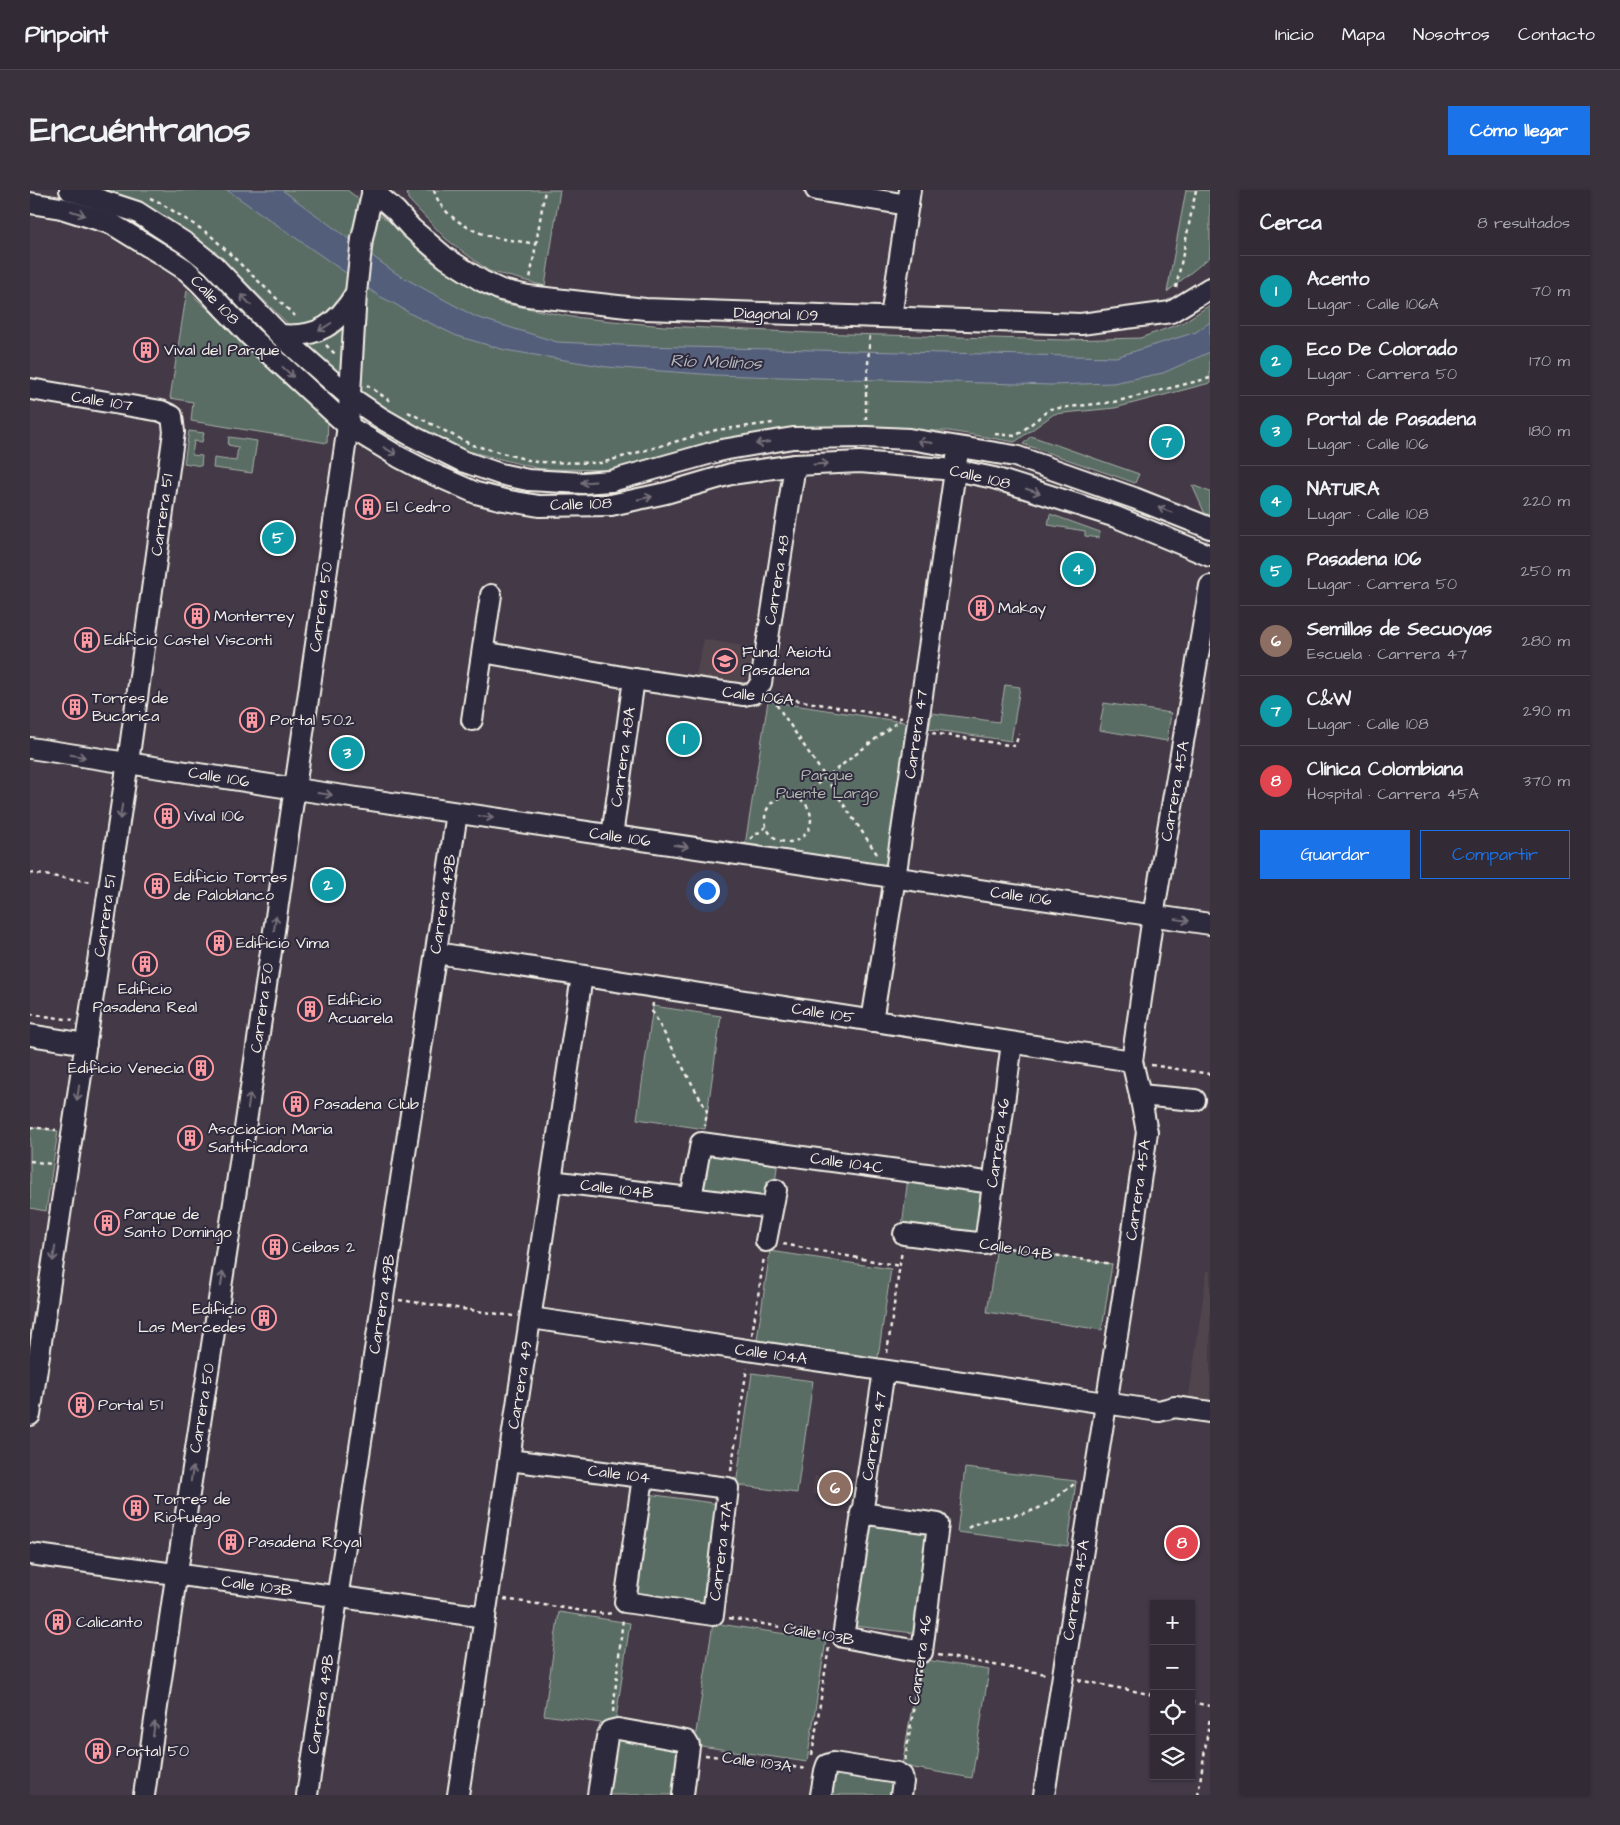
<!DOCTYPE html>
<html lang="es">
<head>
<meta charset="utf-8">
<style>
	body { margin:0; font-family:"Architects Daughter",sans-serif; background:#3a333d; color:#f1f3f6 }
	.controls { position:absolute; right:15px; bottom:15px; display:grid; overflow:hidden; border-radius:0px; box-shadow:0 1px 4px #0004 }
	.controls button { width:45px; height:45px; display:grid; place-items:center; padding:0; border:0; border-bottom:1px solid #4d4750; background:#322b35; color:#f1f3f6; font:25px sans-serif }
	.you { position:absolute; left:676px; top:700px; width:18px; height:18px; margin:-12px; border:4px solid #fff; border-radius:50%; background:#1a73e8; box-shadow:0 0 0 8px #1a73e833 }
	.badge { display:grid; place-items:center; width:32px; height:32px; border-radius:50%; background:#1a73e8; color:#fff; font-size:16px; font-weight:700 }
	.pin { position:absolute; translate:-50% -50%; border:2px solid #fff; box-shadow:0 1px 5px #0006 }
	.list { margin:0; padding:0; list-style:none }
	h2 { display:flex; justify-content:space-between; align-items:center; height:65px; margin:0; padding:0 20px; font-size:21px }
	h2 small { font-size:16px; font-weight:400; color:#a8a7ad }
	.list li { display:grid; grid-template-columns:32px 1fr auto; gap:15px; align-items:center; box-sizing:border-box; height:70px; padding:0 20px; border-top:1px solid #4d4750 }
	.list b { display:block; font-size:19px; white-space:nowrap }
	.list p { margin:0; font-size:16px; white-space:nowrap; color:#a8a7ad }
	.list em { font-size:16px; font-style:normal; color:#a8a7ad }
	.actions { display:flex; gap:10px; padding:15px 20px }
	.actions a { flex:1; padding:11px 0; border:1px solid #1a73e8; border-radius:0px; text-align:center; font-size:18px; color:#1a73e8 }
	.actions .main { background:#1a73e8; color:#fff }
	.icon { flex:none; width:28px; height:28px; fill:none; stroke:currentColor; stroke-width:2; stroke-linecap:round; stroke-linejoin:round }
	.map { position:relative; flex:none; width:1180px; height:1605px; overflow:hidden; border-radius:0px }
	header { display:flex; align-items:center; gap:30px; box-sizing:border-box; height:70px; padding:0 25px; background:#322b35; border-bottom:1px solid #4d4750 }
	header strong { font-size:24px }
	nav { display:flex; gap:28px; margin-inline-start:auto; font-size:18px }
	.intro { display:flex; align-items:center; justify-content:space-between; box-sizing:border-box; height:120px; padding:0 30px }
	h1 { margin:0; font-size:35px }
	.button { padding:12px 22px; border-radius:0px; background:#1a73e8; color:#fff; font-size:18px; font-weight:700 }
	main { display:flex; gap:30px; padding:0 30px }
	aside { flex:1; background:#322b35; border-radius:0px; box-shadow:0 1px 4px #0004 }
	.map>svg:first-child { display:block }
	.built { fill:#51444e }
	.green { fill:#5a6d65; stroke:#a7afa6 }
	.water { fill:#525e7a; stroke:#9399a6 }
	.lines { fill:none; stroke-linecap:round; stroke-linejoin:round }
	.minor-casing { stroke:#f4f1e8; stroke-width:24 }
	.path { stroke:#f4f1e8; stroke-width:2.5; stroke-dasharray:4 4; stroke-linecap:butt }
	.minor { stroke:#2f2a3d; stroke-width:20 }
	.oneway { stroke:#747079 }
	.labels { text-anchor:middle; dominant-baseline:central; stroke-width:4; stroke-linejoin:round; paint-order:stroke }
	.street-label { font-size:16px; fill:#f4f1e8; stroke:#2f2a3d }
	.poi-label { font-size:16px; fill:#f4f1e8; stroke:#2f2a3d; text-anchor:start }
	.park-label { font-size:16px; fill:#afb6ad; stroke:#2f2a3d }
	.water-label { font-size:18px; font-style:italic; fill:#b3b6bc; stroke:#2f2a3d }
</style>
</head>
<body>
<header>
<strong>Pinpoint</strong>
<nav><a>Inicio</a><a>Mapa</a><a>Nosotros</a><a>Contacto</a></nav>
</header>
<div class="intro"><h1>Encuéntranos</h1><a class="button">Cómo llegar</a></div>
<main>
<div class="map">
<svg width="1180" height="1605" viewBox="0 0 1180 1605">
	<rect width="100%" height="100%" fill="#433947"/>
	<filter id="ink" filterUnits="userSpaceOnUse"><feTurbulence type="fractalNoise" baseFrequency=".02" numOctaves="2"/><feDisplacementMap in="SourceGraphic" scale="10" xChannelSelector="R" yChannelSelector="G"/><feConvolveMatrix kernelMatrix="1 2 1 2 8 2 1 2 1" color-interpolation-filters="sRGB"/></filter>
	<g filter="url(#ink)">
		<g class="built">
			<path d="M674,449L724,458L720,484L713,491L704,496L665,489Z"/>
			<path d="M1177,1080L1180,1081V1215L1158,1212Z"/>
			<path d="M785,1286L828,1292L826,1310L782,1304Z"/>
		</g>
		<g class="green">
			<path d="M68,0H317L368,38L399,70L426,88L471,113L542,127L634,136L783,143L1034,150L1110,148L1152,133L1180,115V193L1085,218L1024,224L985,252L919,241H821L602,280L510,279L422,257L331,206L187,64L128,25Z"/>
			<path d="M377,0H530L515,96L459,81L416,49L378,9Z"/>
			<path d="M1156,0H1180V67L1137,102Z"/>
			<path d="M157,100L298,229L297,253L161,231L163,212L140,208Z"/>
			<path d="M159,241L174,243L172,252L164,251L162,265L172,266L171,276L154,273Z"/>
			<path d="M1001,246L1109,284L1105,293L993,254Z"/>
			<path d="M199,247L227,251L222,283L183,278L184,268L206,271L208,257L198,255Z"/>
			<path d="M1162,295L1180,302V327L1175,324Z"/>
			<path d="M1020,324L1070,342L1069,348L1055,346V341L1018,335Z"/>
			<path d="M975,495L990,497L981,551L899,539L902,523L969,532Z"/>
			<path d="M738,511L880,533L857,677L715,655Z"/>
			<path d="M1074,513L1141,523L1137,551L1069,540Z"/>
			<path d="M623,816L691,826L675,939L607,929Z"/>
			<path d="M0,937L28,941L16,1021L0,1018Z"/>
			<path d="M674,960L748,970L742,1017L668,1008Z"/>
			<path d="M878,987L953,995L947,1046L872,1037Z"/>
			<path d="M967,1056L1082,1074L1072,1140L957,1122Z"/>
			<path d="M740,1061L861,1079L847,1174L726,1156Z"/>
			<path d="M722,1183L783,1191L767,1303L706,1295Z"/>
			<path d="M935,1278L1046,1291L1038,1356L927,1342Z"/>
			<path d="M618,1304L690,1314L675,1416L604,1406Z"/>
			<path d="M838,1335L905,1343L892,1444L825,1436Z"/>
			<path d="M529,1422L600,1433L585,1535L514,1525Z"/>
			<path d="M683,1433L796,1450L777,1572L664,1555Z"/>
			<path d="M890,1469L959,1480L942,1588L872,1576Z"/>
			<path d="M585,1548L654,1558L647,1605H577Z"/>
			<path d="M798,1583L867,1593L865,1605H795Z"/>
		</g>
		<path class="water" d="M197,0H252L367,84L446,127L527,152L611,156L1086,167L1166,142L1180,132V162L1133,183L1083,193L1021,195L685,185L577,177L475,160L427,146L381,124L365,114L349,106Z"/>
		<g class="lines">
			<defs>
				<g id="minor">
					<path d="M40,0L107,22L158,55L183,75L250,145L320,207L351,228L384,247L432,271L470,284L498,290L553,293L581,291L692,260L763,248L836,247L879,249L985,266L1104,308L1180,338"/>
					<path d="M342,0L366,21L381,38L416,68L452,91L471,100L498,106L615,119L1051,134L1141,122L1180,98"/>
					<path d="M786,0L878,15"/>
					<path d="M0,13L31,18L82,34L139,69L156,80L170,93L220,146L318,236L369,267L396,281L446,303L474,310L509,316L581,315L636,303L701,284L765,275L830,272L925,280L964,288L1086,327L1180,366"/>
					<path d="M861,127L880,0"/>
					<path d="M250,145C288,148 307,135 326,103"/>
					<path d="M0,199L131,221L142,226L144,242L99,565L0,1225"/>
					<path d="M453,462L604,489L714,505L724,503L731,493L765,275"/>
					<path d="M442,530L461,405"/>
					<path d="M0,558L273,600L1180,734"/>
					<path d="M582,646L604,489"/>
					<path d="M406,763L1102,871"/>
					<path d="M842,831L867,675L927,268"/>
					<path d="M0,845L56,854"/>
					<path d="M1110,905L1165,910"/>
					<path d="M521,991L742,1018"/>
					<path d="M661,1008L671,953L963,993"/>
					<path d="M874,1044L955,1054L982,853"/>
					<path d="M736,1051L746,1000"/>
					<path d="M501,1128L1129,1221L1145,1217L1180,1222"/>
					<path d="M479,1270L698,1298L683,1425L595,1412L613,1287"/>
					<path d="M831,1323L908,1334L892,1462L813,1447L854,1181"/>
					<path d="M0,1364L455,1427"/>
					<path d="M114,1605L144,1401L206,1000L318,236L326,103L332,49L343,0"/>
					<path d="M277,1605L427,623"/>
					<path d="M428,1605L552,786"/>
					<path d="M568,1605L577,1547L580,1541L588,1539L656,1551L659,1556L653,1605"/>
					<path d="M791,1605L795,1581L797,1575L803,1573L867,1583L872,1586L873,1592L871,1605"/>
					<path d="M1014,1605L1098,1076L1117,942L1110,905L1102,871L1123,726L1180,396"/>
				</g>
			</defs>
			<use href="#minor" class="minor-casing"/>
			<g class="path">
				<path d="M404,0C410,24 437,39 459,46C474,50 491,51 506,54L500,89"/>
				<path d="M120,8L129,12L179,44L266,127"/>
				<path d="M506,54L515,0"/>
				<path d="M1146,98L1166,0"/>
				<path d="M296,155L306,165"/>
				<path d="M337,195L363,213"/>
				<path d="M378,222L442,255L506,272L571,273L686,240L743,233"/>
				<path d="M836,230V204L840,143"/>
				<path d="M965,244L986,246L1020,219L1084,212L1180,188"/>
				<path d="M742,506L872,528"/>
				<path d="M742,508L849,667"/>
				<path d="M902,543L985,556L989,544"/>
				<circle cx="758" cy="629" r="23"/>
				<path d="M768,609L870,530"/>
				<path d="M720,649L737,636"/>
				<path d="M0,683L63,692"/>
				<path d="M623,813L622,821L677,921L675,936"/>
				<path d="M0,824L43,830"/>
				<path d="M1121,875L1180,884"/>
				<path d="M0,937L26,940"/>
				<path d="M0,971L21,974"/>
				<path d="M753,1054L870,1076"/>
				<path d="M971,1057L1082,1074"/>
				<path d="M369,1110L483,1126"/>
				<path d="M722,1145L734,1067"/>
				<path d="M857,1163L872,1060"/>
				<path d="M701,1281L717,1178"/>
				<path d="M938,1338C959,1325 978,1329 1001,1321C1017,1316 1033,1302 1047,1292"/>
				<path d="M474,1409L574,1424L583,1423"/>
				<path d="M699,1428L797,1445"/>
				<path d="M908,1465L1016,1484"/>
				<path d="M1048,1490L1124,1505"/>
				<path d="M1161,1512L1180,1516"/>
				<path d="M583,1522L593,1428"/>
				<path d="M675,1565L778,1579"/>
				<path d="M782,1565L799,1457"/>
				<path d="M875,1570L890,1479"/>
				<path d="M1168,1605L1180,1527"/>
			</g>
			<use href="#minor" class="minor"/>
		</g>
		<defs><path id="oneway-shaft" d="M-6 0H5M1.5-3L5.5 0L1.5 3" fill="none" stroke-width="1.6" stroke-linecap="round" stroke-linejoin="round" transform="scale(1.25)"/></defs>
		<g class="oneway">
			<use href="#oneway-shaft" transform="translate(48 23) rotate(18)"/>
			<use href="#oneway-shaft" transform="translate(216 110) rotate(-134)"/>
			<use href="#oneway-shaft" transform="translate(295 137) rotate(148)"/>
			<use href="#oneway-shaft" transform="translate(258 182) rotate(43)"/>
			<use href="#oneway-shaft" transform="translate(895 252) rotate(-172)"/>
			<use href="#oneway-shaft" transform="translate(733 253) rotate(170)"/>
			<use href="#oneway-shaft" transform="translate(360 261) rotate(30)"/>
			<use href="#oneway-shaft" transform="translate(791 274) rotate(-3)"/>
			<use href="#oneway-shaft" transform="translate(558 292) rotate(176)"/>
			<use href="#oneway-shaft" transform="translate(1003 301) rotate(18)"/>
			<use href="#oneway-shaft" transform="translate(615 308) rotate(-12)"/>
			<use href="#oneway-shaft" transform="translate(1135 320) rotate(-159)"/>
			<use href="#oneway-shaft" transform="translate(48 566) rotate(9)"/>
			<use href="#oneway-shaft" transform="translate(295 604) rotate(8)"/>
			<use href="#oneway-shaft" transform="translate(91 622) rotate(99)"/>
			<use href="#oneway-shaft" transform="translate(456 627) rotate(8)"/>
			<use href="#oneway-shaft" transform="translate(651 656) rotate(8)"/>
			<use href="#oneway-shaft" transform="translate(1152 730) rotate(8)"/>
			<use href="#oneway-shaft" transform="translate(245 733) rotate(-82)"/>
			<use href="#oneway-shaft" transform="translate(48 903) rotate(99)"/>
			<use href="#oneway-shaft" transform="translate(219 911) rotate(-82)"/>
			<use href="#oneway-shaft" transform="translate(24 1064) rotate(99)"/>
			<use href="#oneway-shaft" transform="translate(192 1089) rotate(-81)"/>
			<use href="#oneway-shaft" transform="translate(162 1284) rotate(-81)"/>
			<use href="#oneway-shaft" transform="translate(124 1539) rotate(-82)"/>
		</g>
	</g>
	<defs>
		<symbol id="building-ring" viewBox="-11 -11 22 22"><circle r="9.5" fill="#2f2a3d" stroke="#ff9aa2" stroke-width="1.5"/><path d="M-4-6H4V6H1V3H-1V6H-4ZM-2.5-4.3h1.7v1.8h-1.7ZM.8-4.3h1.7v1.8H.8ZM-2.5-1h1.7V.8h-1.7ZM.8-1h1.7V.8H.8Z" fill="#ff9aa2"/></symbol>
		<symbol id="school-ring" viewBox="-11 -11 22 22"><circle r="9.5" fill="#2f2a3d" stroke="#ff9aa2" stroke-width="1.5"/><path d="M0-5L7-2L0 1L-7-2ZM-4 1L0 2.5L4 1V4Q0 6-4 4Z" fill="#ff9aa2"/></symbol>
	</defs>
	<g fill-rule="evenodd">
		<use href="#building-ring" x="102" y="146" width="28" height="28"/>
		<use href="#building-ring" x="324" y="303" width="28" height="28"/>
		<use href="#building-ring" x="937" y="404" width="28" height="28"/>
		<use href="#building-ring" x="153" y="412" width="28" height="28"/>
		<use href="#building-ring" x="43" y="436" width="28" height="28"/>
		<use href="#school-ring" x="681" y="457" width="28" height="28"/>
		<use href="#building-ring" x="31" y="503" width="28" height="28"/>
		<use href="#building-ring" x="208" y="516" width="28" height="28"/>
		<use href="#building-ring" x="123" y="612" width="28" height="28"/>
		<use href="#building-ring" x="113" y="682" width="28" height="28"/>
		<use href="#building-ring" x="175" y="739" width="28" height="28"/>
		<use href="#building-ring" x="101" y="760" width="28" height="28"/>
		<use href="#building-ring" x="266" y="805" width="28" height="28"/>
		<use href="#building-ring" x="157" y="864" width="28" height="28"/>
		<use href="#building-ring" x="252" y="900" width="28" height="28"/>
		<use href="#building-ring" x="146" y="934" width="28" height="28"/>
		<use href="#building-ring" x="63" y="1019" width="28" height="28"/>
		<use href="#building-ring" x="231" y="1043" width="28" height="28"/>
		<use href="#building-ring" x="220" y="1114" width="28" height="28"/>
		<use href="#building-ring" x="37" y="1201" width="28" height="28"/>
		<use href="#building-ring" x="92" y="1304" width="28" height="28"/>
		<use href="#building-ring" x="187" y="1338" width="28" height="28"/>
		<use href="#building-ring" x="14" y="1418" width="28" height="28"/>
		<use href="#building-ring" x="54" y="1547" width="28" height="28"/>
	</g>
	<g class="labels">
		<g class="street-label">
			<text transform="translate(185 110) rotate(46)">Calle 108</text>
			<text transform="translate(746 124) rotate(2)">Diagonal 109</text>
			<text transform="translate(72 211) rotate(9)">Calle 107</text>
			<text transform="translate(950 287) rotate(13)">Calle 108</text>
			<text transform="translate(551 314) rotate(-2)">Calle 108</text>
			<text transform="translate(132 325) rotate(-82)">Carrera 51</text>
			<text transform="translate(747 390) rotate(-81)">Carrera 48</text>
			<text transform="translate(291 417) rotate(-82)">Carrera 50</text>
			<text transform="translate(728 506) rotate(7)">Calle 106A</text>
			<text transform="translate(886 544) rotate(-82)">Carrera 47</text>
			<text transform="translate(593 567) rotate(-82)">Carrera 48A</text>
			<text transform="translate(189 587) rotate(9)">Calle 106</text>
			<text transform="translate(1145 601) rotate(-80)">Carrera 45A</text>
			<text transform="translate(590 647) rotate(8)">Calle 106</text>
			<text transform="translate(991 706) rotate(8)">Calle 106</text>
			<text transform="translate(413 714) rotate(-81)">Carrera 49B</text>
			<text transform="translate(75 726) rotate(-82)">Carrera 51</text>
			<text transform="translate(232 818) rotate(-82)">Carrera 50</text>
			<text transform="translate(793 823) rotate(9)">Calle 105</text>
			<text transform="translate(968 953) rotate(-82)">Carrera 46</text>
			<text transform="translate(817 973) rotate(8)">Calle 104C</text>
			<text transform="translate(587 999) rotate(7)">Calle 104B</text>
			<text transform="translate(1108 1000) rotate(-82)">Carrera 45A</text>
			<text transform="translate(986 1059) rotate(9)">Calle 104B</text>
			<text transform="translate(352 1114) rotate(-81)">Carrera 49B</text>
			<text transform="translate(741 1164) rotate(8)">Calle 104A</text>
			<text transform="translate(490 1195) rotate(-81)">Carrera 49</text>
			<text transform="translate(172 1218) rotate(-81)">Carrera 50</text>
			<text transform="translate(844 1246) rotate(-81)">Carrera 47</text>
			<text transform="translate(589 1284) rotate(7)">Calle 104</text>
			<text transform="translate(691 1361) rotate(-83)">Carrera 47A</text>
			<text transform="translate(227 1396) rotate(8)">Calle 103B</text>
			<text transform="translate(1046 1400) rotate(-81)">Carrera 45A</text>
			<text transform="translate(789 1444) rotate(10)">Calle 103B</text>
			<text transform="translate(890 1470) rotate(-82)">Carrera 46</text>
			<text transform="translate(291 1514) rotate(-81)">Carrera 49B</text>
			<text transform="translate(727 1572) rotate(8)">Calle 103A</text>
		</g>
		<g class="poi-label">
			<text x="134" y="160">Vival del Parque</text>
			<text x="356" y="317">El Cedro</text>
			<text x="968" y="418">Makay</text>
			<text x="184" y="426">Monterrey</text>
			<text x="74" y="450">Edificio Castel Visconti</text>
			<text x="712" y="462">Fund. Aeiotú<tspan x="712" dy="18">Pasadena</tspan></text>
			<text x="62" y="508">Torres de<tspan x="62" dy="18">Bucarica</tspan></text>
			<text x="240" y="530">Portal 50.2</text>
			<text x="154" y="626">Vival 106</text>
			<text x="144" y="687">Edificio Torres<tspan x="144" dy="18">de Paloblanco</tspan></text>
			<text x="206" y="753">Edificio Vima</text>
			<text x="115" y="799" text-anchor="middle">Edificio<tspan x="115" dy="18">Pasadena Real</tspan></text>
			<text x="298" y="810">Edificio<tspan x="298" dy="18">Acuarela</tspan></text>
			<text x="154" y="878" text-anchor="end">Edificio Venecia</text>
			<text x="284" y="914">Pasadena Club</text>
			<text x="178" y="939">Asociacion Maria<tspan x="178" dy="18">Santificadora</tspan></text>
			<text x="94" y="1024">Parque de<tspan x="94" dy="18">Santo Domingo</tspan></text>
			<text x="262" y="1057">Ceibas 2</text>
			<text x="216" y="1119" text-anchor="end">Edificio<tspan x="216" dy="18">Las Mercedes</tspan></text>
			<text x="68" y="1215">Portal 51</text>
			<text x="124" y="1309">Torres de<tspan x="124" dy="18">Riofuego</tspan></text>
			<text x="218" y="1352">Pasadena Royal</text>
			<text x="46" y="1432">Calicanto</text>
			<text x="86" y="1561">Portal 50</text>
		</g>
		<g class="park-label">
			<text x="797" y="585">Parque<tspan x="797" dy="18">Puente Largo</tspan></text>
		</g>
		<g class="water-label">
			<text transform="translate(686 172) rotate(2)">Río Molinos</text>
		</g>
	</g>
</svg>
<div class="controls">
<button>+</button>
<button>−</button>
<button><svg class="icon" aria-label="locate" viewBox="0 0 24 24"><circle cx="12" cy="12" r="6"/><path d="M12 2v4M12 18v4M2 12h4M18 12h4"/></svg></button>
<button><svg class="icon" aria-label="layers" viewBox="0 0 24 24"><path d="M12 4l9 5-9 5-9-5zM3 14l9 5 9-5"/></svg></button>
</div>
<div class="you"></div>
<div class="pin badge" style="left:654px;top:549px;background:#0f9aa8">1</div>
<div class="pin badge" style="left:298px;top:695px;background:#0f9aa8">2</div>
<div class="pin badge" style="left:317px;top:563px;background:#0f9aa8">3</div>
<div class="pin badge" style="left:1048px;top:379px;background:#0f9aa8">4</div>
<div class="pin badge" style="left:248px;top:348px;background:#0f9aa8">5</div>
<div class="pin badge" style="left:805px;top:1298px;background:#8d6e63">6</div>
<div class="pin badge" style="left:1137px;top:252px;background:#0f9aa8">7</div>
<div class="pin badge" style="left:1152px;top:1353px;background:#e0444e">8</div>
</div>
<aside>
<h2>Cerca<small>8 resultados</small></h2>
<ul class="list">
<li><span class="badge" style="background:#0f9aa8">1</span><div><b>Acento</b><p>Lugar · Calle 106A</p></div><em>70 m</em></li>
<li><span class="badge" style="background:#0f9aa8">2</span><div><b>Eco De Colorado</b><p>Lugar · Carrera 50</p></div><em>170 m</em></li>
<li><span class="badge" style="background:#0f9aa8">3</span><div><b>Portal de Pasadena</b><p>Lugar · Calle 106</p></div><em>180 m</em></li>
<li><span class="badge" style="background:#0f9aa8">4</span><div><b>NATURA</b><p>Lugar · Calle 108</p></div><em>220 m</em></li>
<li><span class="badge" style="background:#0f9aa8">5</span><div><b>Pasadena 106</b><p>Lugar · Carrera 50</p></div><em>250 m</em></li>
<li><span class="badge" style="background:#8d6e63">6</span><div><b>Semillas de Secuoyas</b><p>Escuela · Carrera 47</p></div><em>280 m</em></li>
<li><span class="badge" style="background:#0f9aa8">7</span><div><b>C&amp;W</b><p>Lugar · Calle 108</p></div><em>290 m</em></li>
<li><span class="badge" style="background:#e0444e">8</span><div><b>Clínica Colombiana</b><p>Hospital · Carrera 45A</p></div><em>370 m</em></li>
</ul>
<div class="actions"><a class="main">Guardar</a><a>Compartir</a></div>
</aside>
</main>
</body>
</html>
